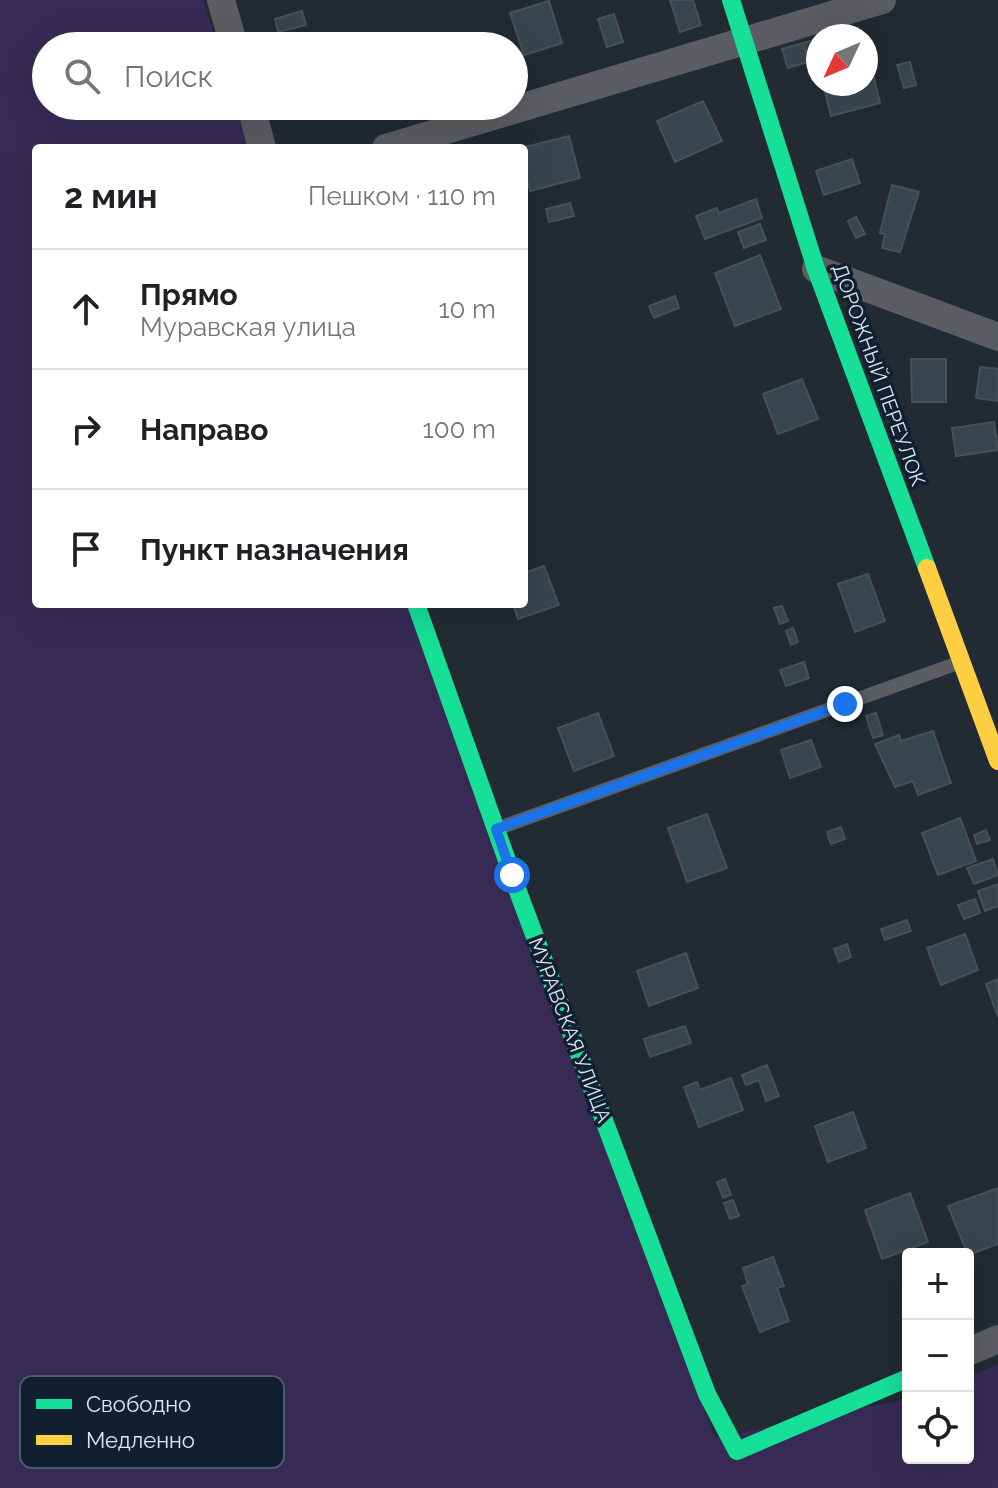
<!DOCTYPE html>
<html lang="ru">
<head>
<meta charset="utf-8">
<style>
	body { margin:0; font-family:Raleway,sans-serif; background:#f6f6f6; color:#202124 }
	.controls { position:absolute; right:24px; bottom:24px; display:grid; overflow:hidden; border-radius:8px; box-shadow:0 8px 32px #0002 }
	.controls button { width:72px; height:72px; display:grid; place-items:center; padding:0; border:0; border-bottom:2px solid #e0e0e0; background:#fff; color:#202124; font:40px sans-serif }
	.compass { position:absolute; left:806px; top:24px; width:72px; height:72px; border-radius:50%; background:#fff; box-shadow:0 8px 32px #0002; rotate:226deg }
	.stop { position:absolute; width:24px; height:24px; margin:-18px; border:6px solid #1a73e8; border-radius:50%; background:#fff }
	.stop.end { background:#1a73e8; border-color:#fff; box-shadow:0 2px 8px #0008 }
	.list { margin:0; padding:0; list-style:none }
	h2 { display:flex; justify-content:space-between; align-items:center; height:104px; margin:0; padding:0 32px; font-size:34px }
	h2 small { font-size:26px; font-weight:400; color:#757577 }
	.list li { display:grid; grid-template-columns:52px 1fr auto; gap:24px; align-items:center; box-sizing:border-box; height:120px; padding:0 32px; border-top:2px solid #e0e0e0 }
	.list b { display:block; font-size:30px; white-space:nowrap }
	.list p { margin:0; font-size:26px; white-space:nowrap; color:#757577 }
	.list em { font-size:26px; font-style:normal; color:#757577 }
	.icon { flex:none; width:44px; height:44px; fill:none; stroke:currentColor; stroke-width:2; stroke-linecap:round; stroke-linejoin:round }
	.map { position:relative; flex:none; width:998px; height:1488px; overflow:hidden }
	.search { position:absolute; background:#fff; box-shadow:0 8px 32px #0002; left:32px; top:32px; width:496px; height:88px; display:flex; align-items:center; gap:20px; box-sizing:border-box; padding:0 28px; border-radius:44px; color:#757577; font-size:30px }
	.panel { position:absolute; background:#fff; box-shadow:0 8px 32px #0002; left:32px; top:144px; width:496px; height:464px; border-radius:8px }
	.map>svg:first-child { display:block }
	.green { fill:#372b55 }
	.building { fill:#37454f; stroke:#485057; stroke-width:2 }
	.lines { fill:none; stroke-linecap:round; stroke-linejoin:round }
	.lane { stroke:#5b5d62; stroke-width:14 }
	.street { stroke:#5b5d62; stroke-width:28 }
	.fast { stroke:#16e098; stroke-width:18 }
	.slow { stroke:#ffcf43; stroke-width:18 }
	.route { stroke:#1a73e8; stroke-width:10 }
	.labels { text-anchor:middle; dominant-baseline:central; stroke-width:7; stroke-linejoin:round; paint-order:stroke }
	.street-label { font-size:20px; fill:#dce6f1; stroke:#112030 }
	.key { fill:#112030; stroke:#4e5b6a; stroke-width:2 }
	.key-label { font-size:22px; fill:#dce6f1 }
</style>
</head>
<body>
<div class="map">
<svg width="998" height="1488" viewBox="0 0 998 1488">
	<rect width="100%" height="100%" fill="#222a33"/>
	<path class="green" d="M0,0H203L218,46H46V106H239L253,148H36V604H410L715,1438L908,1399V1458H968V1376L998,1365V1488H0Z"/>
	<g class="building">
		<path d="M670,0H693L701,25L680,32Z"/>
		<path d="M549,1L562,43L524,55L510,13Z"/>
		<path d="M302,11L306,25L278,32L275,19Z"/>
		<path d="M614,14L623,42L607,47L598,19Z"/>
		<path d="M858,28L860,36H829Z"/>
		<path d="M818,39V62L809,64L803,43Z"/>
		<path d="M803,43L808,62L788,68L782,49Z"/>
		<path d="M870,62L880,103L831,116L823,84H866V63Z"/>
		<path d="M910,62L916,85L904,88L897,65Z"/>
		<path d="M703,101L722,141L675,162L657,121Z"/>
		<path d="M569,136L580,178L530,191L521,148Z"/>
		<path d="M852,159L860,183L824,195L816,171Z"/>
		<path d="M892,185L919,192L900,252L882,248L885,234L880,233Z"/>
		<path d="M756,199L762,218L705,239L696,216L717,208L719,213Z"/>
		<path d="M570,203L574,216L549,222L546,209Z"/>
		<path d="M856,217L865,234L856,238L848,221Z"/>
		<path d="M760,224L766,240L744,248L738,232Z"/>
		<path d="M760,255L781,309L735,326L715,273Z"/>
		<path d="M675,296L679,308L654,318L649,306Z"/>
		<path d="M911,359H946V402H912Z"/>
		<path d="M980,367L998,369V401L976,398Z"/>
		<path d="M802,379L818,419L778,434L763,394Z"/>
		<path d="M994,422L998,450L956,456L952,428Z"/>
		<path d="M544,566L559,605L518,619L513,604H524V573Z"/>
		<path d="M868,574L885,621L855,632L838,584Z"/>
		<path d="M782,606L788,621L780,624L774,608Z"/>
		<path d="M793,628L798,642L791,645L786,631Z"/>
		<path d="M804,662L809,678L786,686L780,670Z"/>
		<path d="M598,713L614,756L574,771L558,728Z"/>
		<path d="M876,713L883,735L873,738L866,716Z"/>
		<path d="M933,731L951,783L918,795L913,781L895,787L875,744L899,735L901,741Z"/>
		<path d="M811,740L821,767L790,778L781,750Z"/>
		<path d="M707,814L727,868L687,882L668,828Z"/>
		<path d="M960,818L976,861L938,875L922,833Z"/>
		<path d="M841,827L845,839L831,844L827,832Z"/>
		<path d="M986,830L990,840L977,844L974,835Z"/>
		<path d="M993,859L998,875L974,884L967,868Z"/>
		<path d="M998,884V906L985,911L978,891Z"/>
		<path d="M975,899L980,913L964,919L958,905Z"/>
		<path d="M907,920L911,931L885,940L881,929Z"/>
		<path d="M965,934L978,970L941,985L927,948Z"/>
		<path d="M847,944L851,957L839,962L834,949Z"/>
		<path d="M686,953L698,988L649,1006L637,971Z"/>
		<path d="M998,979V1017L986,984Z"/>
		<path d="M685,1026L691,1043L650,1057L644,1039Z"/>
		<path d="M767,1065L779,1096L766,1101L759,1080L746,1085L742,1075Z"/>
		<path d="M731,1078L743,1110L699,1127L684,1087L697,1082L700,1090Z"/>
		<path d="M853,1112L866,1148L828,1162L815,1126Z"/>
		<path d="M725,1179L731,1195L723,1198L717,1182Z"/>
		<path d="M998,1188V1244L968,1255L948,1206Z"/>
		<path d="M910,1193L928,1242L882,1259L865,1210Z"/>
		<path d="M733,1200L739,1216L730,1219L724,1203Z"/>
		<path d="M773,1257L784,1286L777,1288L789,1321L760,1332L742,1286L748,1284L743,1268Z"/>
	</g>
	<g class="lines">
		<path class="lane" d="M496,829L958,663"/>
		<g class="street">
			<path d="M221,0L234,46"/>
			<path d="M251,106L262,148"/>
			<path d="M386,148L882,0"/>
			<path d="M816,269L998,337"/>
			<path d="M968,1352L998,1339"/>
		</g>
		<g class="fast">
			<path d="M731,0L816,269L927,568"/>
			<path d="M416,604L520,897L707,1394L737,1451L908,1378"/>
		</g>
		<path class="slow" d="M927,568L998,761"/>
	</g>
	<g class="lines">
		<path class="route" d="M512,875L496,829L845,704"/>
	</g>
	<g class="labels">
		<g class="street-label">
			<text transform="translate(879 375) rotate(70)">ДОРОЖНЫЙ ПЕРЕУЛОК</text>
			<text transform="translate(570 1030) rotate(69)">МУРАВСКАЯ УЛИЦА</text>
		</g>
	</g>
	<rect x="20" y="1376" width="264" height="92" rx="12" class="key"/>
	<rect x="36" y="1399" width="36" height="10" fill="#16e098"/>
	<rect x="36" y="1435" width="36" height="10" fill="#ffcf43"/>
	<g class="key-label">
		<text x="86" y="1412">Свободно</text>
		<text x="86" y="1448">Медленно</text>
	</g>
</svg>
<div class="controls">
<button>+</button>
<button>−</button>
<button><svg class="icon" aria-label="locate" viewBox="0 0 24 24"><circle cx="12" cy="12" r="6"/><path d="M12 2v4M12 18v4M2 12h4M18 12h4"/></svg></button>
</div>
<svg class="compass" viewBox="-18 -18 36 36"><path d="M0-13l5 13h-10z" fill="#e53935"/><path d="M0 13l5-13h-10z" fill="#757577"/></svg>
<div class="stop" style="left:512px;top:875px"></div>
<div class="stop end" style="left:845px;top:704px"></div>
<div class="search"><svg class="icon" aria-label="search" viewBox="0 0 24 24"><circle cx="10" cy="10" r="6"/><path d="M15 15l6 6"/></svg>Поиск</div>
<section class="panel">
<h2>2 мин<small>Пешком · 110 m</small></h2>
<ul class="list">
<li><svg class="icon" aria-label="ahead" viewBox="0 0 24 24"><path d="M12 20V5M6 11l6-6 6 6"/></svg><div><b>Прямо</b><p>Муравская улица</p></div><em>10 m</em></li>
<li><svg class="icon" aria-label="right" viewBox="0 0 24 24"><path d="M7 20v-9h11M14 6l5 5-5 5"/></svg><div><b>Направо</b></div><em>100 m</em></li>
<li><svg class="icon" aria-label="arrive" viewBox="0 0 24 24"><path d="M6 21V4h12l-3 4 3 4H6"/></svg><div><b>Пункт назначения</b></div></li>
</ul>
</section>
</div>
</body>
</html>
